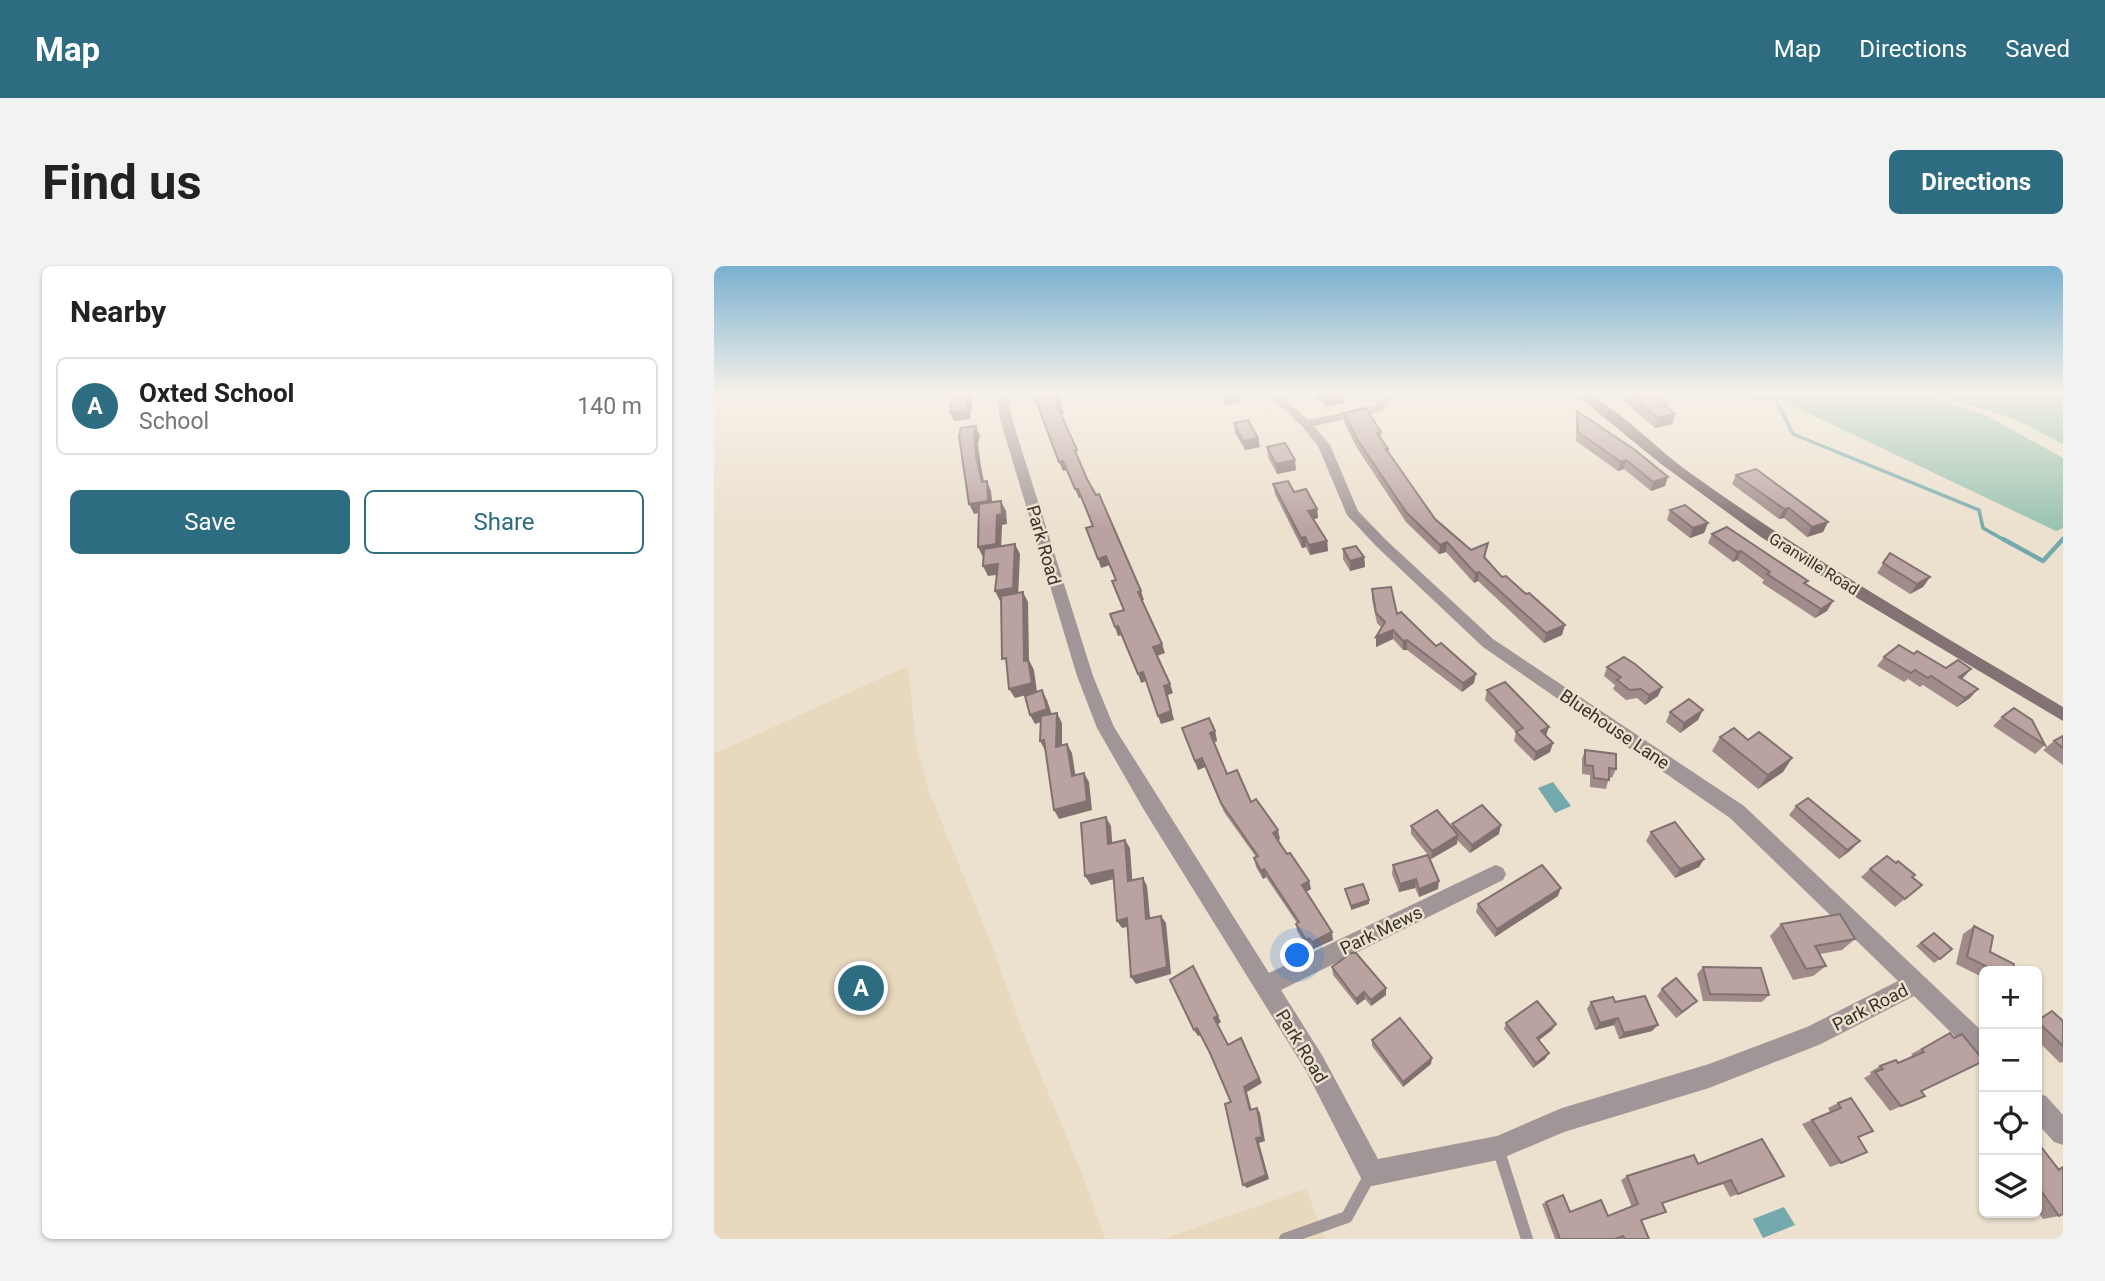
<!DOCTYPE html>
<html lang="en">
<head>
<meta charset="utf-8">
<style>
	body { margin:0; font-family:Roboto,sans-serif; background:#f2f2f2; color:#222 }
	.controls { position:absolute; right:21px; bottom:21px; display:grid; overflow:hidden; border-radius:10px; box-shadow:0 2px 5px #0004 }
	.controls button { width:63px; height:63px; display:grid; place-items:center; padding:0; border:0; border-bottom:2px solid #e0e0e0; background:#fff; color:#222; font:35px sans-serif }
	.you { position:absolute; left:584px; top:690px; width:24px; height:24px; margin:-18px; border:5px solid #fff; border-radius:50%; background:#1a73e8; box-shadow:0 0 0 10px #1a73e833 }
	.badge { display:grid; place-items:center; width:46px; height:46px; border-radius:50%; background:#2d6c81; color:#fff; font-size:23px; font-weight:700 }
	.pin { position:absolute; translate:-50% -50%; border:4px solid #fff; box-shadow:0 2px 7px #0006 }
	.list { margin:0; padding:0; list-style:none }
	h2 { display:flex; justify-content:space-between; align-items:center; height:91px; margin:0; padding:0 28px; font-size:30px }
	h2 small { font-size:23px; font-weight:400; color:#767676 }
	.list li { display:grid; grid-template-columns:46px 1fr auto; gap:21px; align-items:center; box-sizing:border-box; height:98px; margin:0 14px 14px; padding:0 14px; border:2px solid #e0e0e0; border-radius:10px }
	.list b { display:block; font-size:26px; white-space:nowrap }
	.list p { margin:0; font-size:23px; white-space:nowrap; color:#767676 }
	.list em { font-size:23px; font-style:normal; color:#767676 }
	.actions { display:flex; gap:14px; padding:21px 28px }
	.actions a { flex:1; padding:16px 0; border:2px solid #2d6c81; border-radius:10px; text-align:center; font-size:24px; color:#2d6c81 }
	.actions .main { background:#2d6c81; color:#fff }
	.icon { flex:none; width:38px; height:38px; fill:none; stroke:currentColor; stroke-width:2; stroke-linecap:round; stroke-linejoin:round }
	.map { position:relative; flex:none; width:1349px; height:973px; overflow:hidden; border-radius:10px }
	header { display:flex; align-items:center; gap:42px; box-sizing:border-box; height:98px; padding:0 35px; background:#2d6c81; color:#fff }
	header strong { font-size:33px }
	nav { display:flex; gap:38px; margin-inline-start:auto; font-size:24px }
	.intro { display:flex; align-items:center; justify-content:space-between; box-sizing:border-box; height:168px; padding:0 42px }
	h1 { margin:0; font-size:49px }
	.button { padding:18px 32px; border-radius:10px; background:#2d6c81; color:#fff; font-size:24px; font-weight:700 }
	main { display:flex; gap:42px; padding:0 42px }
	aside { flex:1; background:#fff; border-radius:10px; box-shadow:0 2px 5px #0004 }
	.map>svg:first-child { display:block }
	.built { fill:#e8d8be }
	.green { fill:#98c2ae }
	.water { fill:#74aaad }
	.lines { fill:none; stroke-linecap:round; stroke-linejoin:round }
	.stream-far1 { stroke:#74aaad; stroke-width:3.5 }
	.stream { stroke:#74aaad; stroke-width:4.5 }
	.lane { stroke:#a19697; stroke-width:12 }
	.street { fill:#a19697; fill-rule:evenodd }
	.secondary { fill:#827274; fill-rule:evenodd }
	.wall { fill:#a08b8a }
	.shaded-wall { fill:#827171 }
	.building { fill:#baa2a1; stroke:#827171; stroke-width:2 }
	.labels { text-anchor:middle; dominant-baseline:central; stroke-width:5; stroke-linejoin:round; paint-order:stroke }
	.far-street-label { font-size:16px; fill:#36322a; stroke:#ece0ce }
	.street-label { font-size:18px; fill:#36322a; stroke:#ece0ce }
</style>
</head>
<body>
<header>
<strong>Map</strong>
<nav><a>Map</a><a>Directions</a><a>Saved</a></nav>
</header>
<div class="intro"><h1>Find us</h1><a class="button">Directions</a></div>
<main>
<aside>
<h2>Nearby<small></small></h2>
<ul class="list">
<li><span class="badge">A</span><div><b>Oxted School</b><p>School</p></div><em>140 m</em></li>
</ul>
<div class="actions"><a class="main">Save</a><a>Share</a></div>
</aside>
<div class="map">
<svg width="1349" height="973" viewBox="0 0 1349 973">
	<rect width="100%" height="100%" fill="#ece0ce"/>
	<g class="built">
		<path d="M194,400L202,477L214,523L278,680L308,764L367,905L391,973H0V488Z"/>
		<path d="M592,923L612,973H449Z"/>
	</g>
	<g class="green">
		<path d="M1052,127H1206L1273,150L1349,192V262L1342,265Z"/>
		<path d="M1220,127H1349V178L1303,154Z"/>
	</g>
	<g class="water">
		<path d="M839,516L857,540L841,547L824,522Z"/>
		<path d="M1070,941L1081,959L1049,972L1039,953Z"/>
	</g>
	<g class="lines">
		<path class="stream-far1" d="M1018,127L1062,134L1079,168L1265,244L1269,262L1292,275"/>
		<path class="stream" d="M1289,273L1329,295L1349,273"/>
		<g class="lane">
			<path d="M784,882L813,973"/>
			<path d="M571,973L633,951L656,909"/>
		</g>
		<g class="street">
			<path d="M282,127H293L298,153L379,410L400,461L555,707L775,602L782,599L789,602L792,608L789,614L567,724L608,789L664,893L783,870L848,842L995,798L1093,761L1184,715L1016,552L769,381L662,280L633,249L604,180L588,160L552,127H564L594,154L660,140L667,132H675L676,134L668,145L600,160L616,179L644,245L672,274L779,373L1030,540L1270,767V794L1262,791L1200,730L1107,778L995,822L850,866L784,894L658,920L649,916L592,805L430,544L383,462L363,410L286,153Z"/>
			<path d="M1323,827L1332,830L1349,849V879L1340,876L1323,857Z"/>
		</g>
		<path class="secondary" d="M860,127C865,127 871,127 875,129C905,143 943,183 972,204C1093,291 1221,365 1349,441V455L1128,323L1047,271L947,198Z"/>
	</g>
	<g class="wall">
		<path d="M502,127H525L526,136L512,139Z"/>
		<path d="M598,127H629L630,137L612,141L608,135L604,136Z"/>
		<path d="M912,127H940L954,139L953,142L961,148L958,158L941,162L910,135Z"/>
		<path d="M863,145L951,220L937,225L910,203L904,205L862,175V154Z"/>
		<path d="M630,147L667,166V173L674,186L721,253L757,284L774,277L771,292L788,311L848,369L830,377L764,315L760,317L732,286L725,288L692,256L643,182L630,156Z"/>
		<path d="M520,157L544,172L546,181L531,184L521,167Z"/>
		<path d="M553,181L582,204L563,208L554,191Z"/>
		<path d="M1022,209L1114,256L1109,266L1093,271L1070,252L1065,253L1018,218Z"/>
		<path d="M559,218L580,226L603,243L604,252L599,253L613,275L614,285L596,289L592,281L588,282L561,228Z"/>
		<path d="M956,244L994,257L990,267L976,272L953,254Z"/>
		<path d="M998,268L1094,315L1092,318L1119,335L1113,345L1101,352L1048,317L1050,314L1023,294L1019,296L994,277Z"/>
		<path d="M629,283L650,291L651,301L636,305L629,293Z"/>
		<path d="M1176,287L1216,311L1209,321L1196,328L1163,307Z"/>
		<path d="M658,323L683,348L760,417L748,426L693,384H689L679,373L662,381V371L668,362L663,357L658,333Z"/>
		<path d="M1200,388L1248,413L1256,432L1243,441L1209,419L1206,421L1194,413L1190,416L1163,400L1170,391Z"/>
		<path d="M893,401L948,421L944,430L931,439L923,432L912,434L899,423L901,419L890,410Z"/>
		<path d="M773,424L832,470L839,477L836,486L820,495L800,475L802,466L771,434Z"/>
		<path d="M956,446L984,454L966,467L952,456Z"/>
		<path d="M1288,451L1331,479L1321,488L1279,460Z"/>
		<path d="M501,465L503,475L500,476L513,508L537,536L566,573L564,574L573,588L595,615L597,623L592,626L619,674L599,683L597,680L593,682L583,665L582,658L583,657L552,611L549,613L542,601L540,592L542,591L510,546L491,501L484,504L471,471Z"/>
		<path d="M1349,470V499L1329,484L1340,475Z"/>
		<path d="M1006,471L1034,474L1078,492L1069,506L1044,523L998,485Z"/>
		<path d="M871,484L902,503L898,512L895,511L892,523L876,521V509L868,508V493Z"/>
		<path d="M1082,540L1137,584L1125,593L1075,549Z"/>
		<path d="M738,558L785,568L756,587L743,574V578L717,593L715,591L724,623L705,631L701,622L685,626L678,608L679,599L714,589L697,568V560L738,562Z"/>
		<path d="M937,566L990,593L985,601L961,612L932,575Z"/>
		<path d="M1156,603L1198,611L1208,619L1181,641L1147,611Z"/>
		<path d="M844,630L781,671L762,646L764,638Z"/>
		<path d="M1067,658L1141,673L1128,684L1106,688L1112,700L1099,710L1079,714L1056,670Z"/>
		<path d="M1260,660L1276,686L1299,705H1270V712L1242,698L1249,668Z"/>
		<path d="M1220,667L1226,693L1220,697L1202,680Z"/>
		<path d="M618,701L672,722V729L657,740L651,733L643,739L619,709Z"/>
		<path d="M989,701L1055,729L1048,736L989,735L983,708Z"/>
		<path d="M948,723L983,735L976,741L962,752L943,730Z"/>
		<path d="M877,736H901L938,765L905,773L900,759L881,764L873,743Z"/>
		<path d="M1338,745L1349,755V796L1346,797L1323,774V753Z"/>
		<path d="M792,757L842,758L838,764L825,774L835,787L831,793L819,802L790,763Z"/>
		<path d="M1236,767L1207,825L1211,830L1176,845L1150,812L1157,808L1156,806L1166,800L1184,797L1199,791L1197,788Z"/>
		<path d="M658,774L717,798L689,821L658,780Z"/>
		<path d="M1124,837L1144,871L1127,897L1116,901L1088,858L1116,846L1114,842Z"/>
		<path d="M1328,882L1344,902L1349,901L1345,950L1329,953L1323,944V884Z"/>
		<path d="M984,898L1070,910L1016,931L1009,918L949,937L945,949L927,955L935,973H904V972L901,973H841L828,938L832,936L856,946L894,950L918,941L907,914L913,910Z"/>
	</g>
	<g class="shaded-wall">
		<path d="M255,127H260L256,153L240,155L236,146Z"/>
		<path d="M521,127H525L526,136L512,139L510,130Z"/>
		<path d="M603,127H608V135L604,136Z"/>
		<path d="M629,129L630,137L612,141V132Z"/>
		<path d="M347,139L350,148H346L343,140Z"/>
		<path d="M961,148L958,158L941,162L944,152Z"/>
		<path d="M262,160L266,170L264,178L267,200L272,226L268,216L262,190L260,168Z"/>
		<path d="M544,172L546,181L531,184L529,175Z"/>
		<path d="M581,194L582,204L563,208L562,198Z"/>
		<path d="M912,194L910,203L904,205L907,196Z"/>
		<path d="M349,195L353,204L349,205L345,196Z"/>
		<path d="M954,211L951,220L937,225L939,216Z"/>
		<path d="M273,215L277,225L279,244L260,248L255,238Z"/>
		<path d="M361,223H364L367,232H365Z"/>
		<path d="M287,235L292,245L293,258L288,259L287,287L269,291L264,281L283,249Z"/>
		<path d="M1075,242L1070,252L1065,253L1070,243Z"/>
		<path d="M603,243L604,252L595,255L594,245Z"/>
		<path d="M1114,256L1109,266L1093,271L1098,261Z"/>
		<path d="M994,257L990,267L976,272L979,262Z"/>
		<path d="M591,271L592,281L588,282L587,272Z"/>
		<path d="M613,275L614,285L596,289L595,279Z"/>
		<path d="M733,276L732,286L725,288L726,279Z"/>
		<path d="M301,278L306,288L304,332L286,335L281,325Z"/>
		<path d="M1027,285L1023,294L1019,296L1023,286Z"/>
		<path d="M392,290L396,299L387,302L384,293Z"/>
		<path d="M650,291L651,301L636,305V295Z"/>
		<path d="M284,298L289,308L274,310L269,300Z"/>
		<path d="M765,306L764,315L760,317L761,307Z"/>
		<path d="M1216,311L1209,321L1196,328L1203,318Z"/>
		<path d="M427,325L430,334L427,335L424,326Z"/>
		<path d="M309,326L314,336L315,394L320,404L323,426L301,432L295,423L310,395Z"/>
		<path d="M1119,335L1113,345L1101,352L1107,343Z"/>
		<path d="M851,359L848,369L830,377L832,367Z"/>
		<path d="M404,360L408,369L404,370L401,361Z"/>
		<path d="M679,364V373L662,381V371Z"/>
		<path d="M693,374V384H689V375Z"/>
		<path d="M448,378L451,387L443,390L439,381Z"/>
		<path d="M1257,403L1249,412L1237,420L1245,411Z"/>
		<path d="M429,406L432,415L427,417L424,408Z"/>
		<path d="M762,408L760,417L748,426L749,417Z"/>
		<path d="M456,418L459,427L454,429L460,454L447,458L444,450L450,420Z"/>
		<path d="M948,421L944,430L931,439L935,429Z"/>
		<path d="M1264,423L1256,432L1243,441L1251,432Z"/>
		<path d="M328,424L333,434L339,452L321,458L316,449Z"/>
		<path d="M989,444L984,454L966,467L970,457Z"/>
		<path d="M343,447L348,457V490L342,481Z"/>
		<path d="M835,461L832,470L827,465Z"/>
		<path d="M501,465L503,475L498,477L496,467Z"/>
		<path d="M330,474L331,484L326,475Z"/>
		<path d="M839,477L836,486L820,495L822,486Z"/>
		<path d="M353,478L358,487L363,519L358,510Z"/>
		<path d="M488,492L491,501L484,504L481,495Z"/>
		<path d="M1078,492L1069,506L1044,523L1054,509Z"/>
		<path d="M370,507L375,516L378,544L345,553L340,544Z"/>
		<path d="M392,551L397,560L399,586L394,578Z"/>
		<path d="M787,559L785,568L756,587L758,579Z"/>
		<path d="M564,564L566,573L561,576L559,567Z"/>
		<path d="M744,569L743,578L717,593L718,585Z"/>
		<path d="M411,574L416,582L419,623L414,615Z"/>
		<path d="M1146,575L1137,584L1125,593L1133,584Z"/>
		<path d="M990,593L985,601L961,612L966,603Z"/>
		<path d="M550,603L552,611L549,613L547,605Z"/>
		<path d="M399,604L404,612L377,619L371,610Z"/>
		<path d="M429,612L433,620L437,661L432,653Z"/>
		<path d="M702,613L701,622L685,626L686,618Z"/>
		<path d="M595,615L597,623L590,627L588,619Z"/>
		<path d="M725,615L724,623L705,631V623Z"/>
		<path d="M847,622L844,630L781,671L783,663Z"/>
		<path d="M655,634V638L637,644V640Z"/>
		<path d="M447,650L452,657L457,708L422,718L417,711Z"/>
		<path d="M413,652L418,660L408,662L403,655Z"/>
		<path d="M618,666L619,674L599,683L598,676Z"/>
		<path d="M595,672L597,680L593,682L592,674Z"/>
		<path d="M479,700L507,756L503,759L500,752Z"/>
		<path d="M672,722V729L657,740V734Z"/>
		<path d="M650,726L651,733L643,739L642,733Z"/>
		<path d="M983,735L976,741L962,752L968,746Z"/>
		<path d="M904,752L900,759L881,764L886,757Z"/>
		<path d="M842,758L838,764L820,778L823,772Z"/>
		<path d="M944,759L938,765L905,773L910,767Z"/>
		<path d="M483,762L487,769L484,770L480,764Z"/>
		<path d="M527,772L548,817L533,826L539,849L536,844L530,821Z"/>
		<path d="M835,787L831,793L819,802L822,797Z"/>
		<path d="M718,792L717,798L689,821V816Z"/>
		<path d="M543,842L546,847L551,875L545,877L555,913L533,922L529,919L542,872Z"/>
		<path d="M1017,914L1009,918L942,939Z"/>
	</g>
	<g class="building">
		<path d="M239,127H255L252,144L236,146Z"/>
		<path d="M319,127H342L347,139L343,140L363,184L361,185L373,213L382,229L385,228L427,325L424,326L448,378L439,381L456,418L450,420L457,445L444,450L429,406L424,408L404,360L401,361L396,348L410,344L398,315L402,314L392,290L384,293L372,262L379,260L364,223H361L349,195L345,196Z"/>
		<path d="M609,127H629V129L612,132Z"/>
		<path d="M914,127H940L954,139H950L961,148L944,152Z"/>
		<path d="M652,142L667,166L663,167L674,183H672L721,253L757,284L774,277L770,291L788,311L792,310L812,328L815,327L851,359L832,367L765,306L761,307L733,276L726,279L692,246L643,173L630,147Z"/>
		<path d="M863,145L921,184L954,211L939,216L912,194L907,196L864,166Z"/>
		<path d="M534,154L544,172L529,175L520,157Z"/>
		<path d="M262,160L260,168L262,190L268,216L273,215L274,235L255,238L245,170L247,162Z"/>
		<path d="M571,177L581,194L562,198L553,181Z"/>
		<path d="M1042,203L1114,256L1098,261L1075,242L1070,243L1022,209Z"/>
		<path d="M574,215L580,226L592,223L603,243L594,245L613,275L595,279L591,271L587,272L559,218Z"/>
		<path d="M287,235L288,248L283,249L282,278L264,281L265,238Z"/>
		<path d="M971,239L994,257L979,262L956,244Z"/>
		<path d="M1013,261L1094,315L1090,317L1119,335L1107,343L1053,308L1056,306L1027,285L1023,286L998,268Z"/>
		<path d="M301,278L299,322L281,325L284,298L269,300L270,283Z"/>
		<path d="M642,280L650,291L636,295L629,283Z"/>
		<path d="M1176,287L1216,311L1203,318L1169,297Z"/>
		<path d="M677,321L683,348L687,346L722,380L727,377L762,408L749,417L693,374L689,375L679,364L662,371L671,356L662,347L658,323Z"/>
		<path d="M309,326L310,395L314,394L318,417L295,423L292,392L288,393L287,330Z"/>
		<path d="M1185,379L1200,388L1203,385L1232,402L1244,394L1257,403L1245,411L1264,423L1251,432L1217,410L1214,412L1201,404L1197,407L1170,391Z"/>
		<path d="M910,391L921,398L948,421L935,429L927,423L916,424L903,414L907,411L893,401Z"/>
		<path d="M791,416L835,461L827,465L839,477L822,486L802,466L809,462L773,424Z"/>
		<path d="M328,424L333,443L316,449L311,430Z"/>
		<path d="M975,433L989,444L970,457L956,446Z"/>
		<path d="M1300,442L1318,454L1331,479L1288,451Z"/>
		<path d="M343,447L342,481L353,478L358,510L370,507L373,535L340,544L330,474L326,475L327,450Z"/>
		<path d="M495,452L501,465L496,467L513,508L523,504L537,536L542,533L564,564L559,567L573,588L576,587L595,615L588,619L618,666L598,676L595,672L592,674L582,658L585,656L550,603L547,605L540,592L544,590L507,537L488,492L481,495L468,462Z"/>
		<path d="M1020,462L1034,474L1045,466L1078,492L1054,509L1006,471Z"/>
		<path d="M1349,470V482L1340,475Z"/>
		<path d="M871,484L902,488V503L895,502V514L880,512L879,500L871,499Z"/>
		<path d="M1094,532L1146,575L1133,584L1082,540Z"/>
		<path d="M768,539L787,559L758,579L738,558Z"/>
		<path d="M723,544L744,569L718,585L697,560Z"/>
		<path d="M392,551L394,578L411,574L414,615L429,612L432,653L447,650L453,701L417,711L413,652L403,655L399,604L371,610L367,557Z"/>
		<path d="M961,556L990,593L966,603L937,566Z"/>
		<path d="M714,589L725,615L705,623L702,613L686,618L679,599Z"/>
		<path d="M1173,590L1182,597L1184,595L1201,609L1198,611L1208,619L1191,633L1156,603Z"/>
		<path d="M828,599L847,622L783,663L764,638Z"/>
		<path d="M649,618L655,634L637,640L631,623Z"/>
		<path d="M1126,648L1141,673L1101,680L1112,700L1092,703L1067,658Z"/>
		<path d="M1260,660L1279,670L1276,686L1300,698L1299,705H1282L1253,691Z"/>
		<path d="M1220,667L1238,683L1226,693L1207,677Z"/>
		<path d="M637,687H642L672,722L657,734L650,726L642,733L618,701Z"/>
		<path d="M479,700L504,750L500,752L514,779L527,772L545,812L530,821L536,844L543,842L548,871L542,872L552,909L529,919L511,838L517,836L496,787L483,762L480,764L456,714Z"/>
		<path d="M989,701L1047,702L1055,729L996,728Z"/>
		<path d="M962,712L983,735L968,746L948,723Z"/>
		<path d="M931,730L944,759L910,767L904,752L886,757L877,736L899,731L901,736Z"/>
		<path d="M823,735L842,758L823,772L835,787L822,797L792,757Z"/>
		<path d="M1338,745L1349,755V780L1323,755Z"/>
		<path d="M686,752L718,792L689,816L658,774Z"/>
		<path d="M1236,767L1240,772L1248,768L1270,795L1207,825L1211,830L1187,840L1161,806L1169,803L1166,800L1182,794L1184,797L1210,786L1208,783Z"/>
		<path d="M1137,832L1159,865L1144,871L1153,886L1127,897L1098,854L1127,842L1124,837Z"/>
		<path d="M1048,873L1070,910L1024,928L1017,914L948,937L952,946L927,954L935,973H911L909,970L901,973H846L832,936L849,929L856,946L887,934L894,950L924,938L913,910L980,889L984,898Z"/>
		<path d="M1328,882L1345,904L1349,901V948L1345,950L1323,919V884Z"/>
	</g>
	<linearGradient id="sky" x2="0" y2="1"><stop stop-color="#79b0d0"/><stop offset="0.48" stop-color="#f6f1e9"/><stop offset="1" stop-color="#f6f1e9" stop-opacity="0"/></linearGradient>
	<rect width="1349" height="264" fill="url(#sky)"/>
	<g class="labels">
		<g class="far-street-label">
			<text transform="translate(1100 298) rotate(32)">Granville Road</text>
		</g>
		<g class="street-label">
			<text transform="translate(330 279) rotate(74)">Park Road</text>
			<text transform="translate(901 463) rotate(34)">Bluehouse Lane</text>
			<text transform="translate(667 664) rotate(-26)">Park Mews</text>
			<text transform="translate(1156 741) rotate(-27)">Park Road</text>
			<text transform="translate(588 780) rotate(59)">Park Road</text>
		</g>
	</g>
</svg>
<div class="controls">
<button>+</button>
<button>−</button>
<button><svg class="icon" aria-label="locate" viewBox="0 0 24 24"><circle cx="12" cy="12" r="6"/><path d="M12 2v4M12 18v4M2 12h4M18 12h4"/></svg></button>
<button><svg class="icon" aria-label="layers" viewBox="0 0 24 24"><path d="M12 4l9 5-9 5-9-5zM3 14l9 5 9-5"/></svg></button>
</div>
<div class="you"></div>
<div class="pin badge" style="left:147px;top:722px">A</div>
</div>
</main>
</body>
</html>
